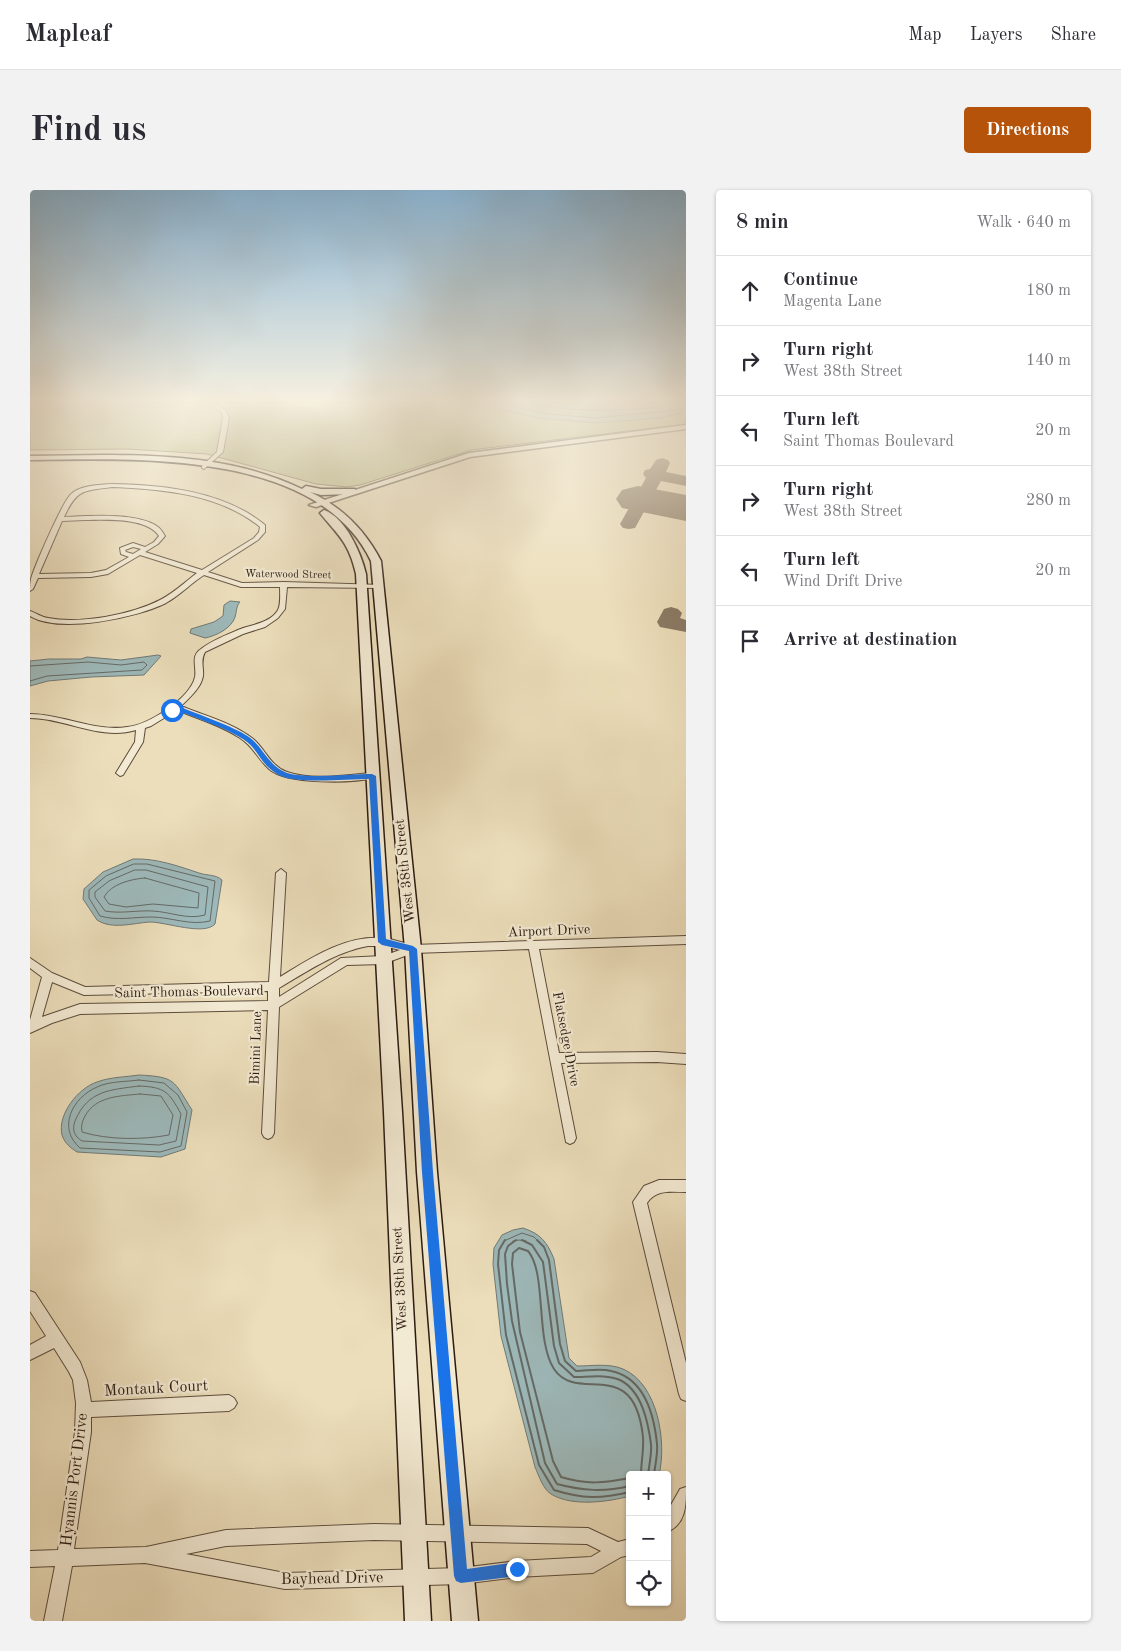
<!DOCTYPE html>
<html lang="en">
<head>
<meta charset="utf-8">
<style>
	body { margin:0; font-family:"Old Standard TT",serif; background:#f2f2f3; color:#2b2b33 }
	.controls { position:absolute; right:15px; bottom:15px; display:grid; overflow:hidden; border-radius:5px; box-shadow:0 1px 4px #0004 }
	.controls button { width:45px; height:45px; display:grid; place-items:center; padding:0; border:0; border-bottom:1px solid #e1e1e2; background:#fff; color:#2b2b33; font:25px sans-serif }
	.stop { position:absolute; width:15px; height:15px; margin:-11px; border:4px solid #1a73e8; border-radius:50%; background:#fff }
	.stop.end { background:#1a73e8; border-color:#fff; box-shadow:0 1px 5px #0008 }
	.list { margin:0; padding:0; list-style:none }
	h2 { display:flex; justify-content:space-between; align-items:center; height:65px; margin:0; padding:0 20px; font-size:21px }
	h2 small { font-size:16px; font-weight:400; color:#7c7c81 }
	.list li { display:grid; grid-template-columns:32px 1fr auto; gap:15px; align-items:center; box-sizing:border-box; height:70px; padding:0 20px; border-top:1px solid #e1e1e2 }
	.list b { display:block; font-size:19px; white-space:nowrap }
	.list p { margin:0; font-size:16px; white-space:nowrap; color:#7c7c81 }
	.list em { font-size:16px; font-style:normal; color:#7c7c81 }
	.icon { flex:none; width:28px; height:28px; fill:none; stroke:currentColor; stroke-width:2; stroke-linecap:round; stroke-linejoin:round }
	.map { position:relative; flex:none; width:656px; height:1431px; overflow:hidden; border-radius:5px }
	header { display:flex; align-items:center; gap:30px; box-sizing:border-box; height:70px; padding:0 25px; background:#fff; border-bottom:1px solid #e1e1e2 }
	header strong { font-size:24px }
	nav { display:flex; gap:28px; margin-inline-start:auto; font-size:18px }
	.intro { display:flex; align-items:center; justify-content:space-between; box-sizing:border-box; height:120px; padding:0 30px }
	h1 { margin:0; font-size:35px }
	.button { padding:12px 22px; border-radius:5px; background:#b45309; color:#fff; font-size:18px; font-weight:700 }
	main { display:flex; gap:30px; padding:0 30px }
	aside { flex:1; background:#fff; border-radius:5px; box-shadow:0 1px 4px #0004 }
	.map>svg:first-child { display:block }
	.green { fill:#bfbf8b; stroke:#766d4e }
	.water { fill:#9db9ba; stroke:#707a76 }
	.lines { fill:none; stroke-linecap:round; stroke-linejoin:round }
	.shore-far1 { stroke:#646a66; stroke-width:1 }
	.shore { stroke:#646a66; stroke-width:2 }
	.taxiway { fill:#8c7c66; fill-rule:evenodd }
	.runway { fill:#8c7c66; fill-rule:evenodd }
	.minor-casing { stroke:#5c4c3c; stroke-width:2 }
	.tertiary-casing { stroke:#5c4c3c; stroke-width:3 }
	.secondary-casing { stroke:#2c1b11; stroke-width:3 }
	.minor { fill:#f3ead3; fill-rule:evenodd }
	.tertiary { fill:#f3ead3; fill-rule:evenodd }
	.secondary { fill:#f3ead3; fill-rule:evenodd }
	.route { fill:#1a73e8 }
	.labels { text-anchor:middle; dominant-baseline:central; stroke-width:4.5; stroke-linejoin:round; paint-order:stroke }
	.far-street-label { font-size:11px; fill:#2c1b11; stroke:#f3ead3 }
	.street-label { font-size:14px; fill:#2c1b11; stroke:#f3ead3 }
	.near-street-label { font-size:16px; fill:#2c1b11; stroke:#f3ead3 }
</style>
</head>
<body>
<header>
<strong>Mapleaf</strong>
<nav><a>Map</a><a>Layers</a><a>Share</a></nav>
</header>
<div class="intro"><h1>Find us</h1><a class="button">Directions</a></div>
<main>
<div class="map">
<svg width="656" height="1431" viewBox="0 0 656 1431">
	<rect width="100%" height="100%" fill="#ecdebb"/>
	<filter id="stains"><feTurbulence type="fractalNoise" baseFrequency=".004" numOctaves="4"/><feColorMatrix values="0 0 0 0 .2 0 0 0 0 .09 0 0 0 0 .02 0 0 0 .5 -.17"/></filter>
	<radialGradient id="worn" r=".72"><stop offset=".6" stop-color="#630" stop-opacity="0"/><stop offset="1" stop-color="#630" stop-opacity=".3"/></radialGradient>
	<path class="green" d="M0,212H656V234L441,260L330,295L317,297L286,294L177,264L98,259L0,260Z"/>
	<g class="water">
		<path d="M438,212H656V222L630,228L565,233L509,228Z"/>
		<path d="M200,411L210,412C206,416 207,421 205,427C202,438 186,446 175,448L160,443L161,439L184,432L193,426L194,415Z"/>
		<path d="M128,465L131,466L114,485L61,487L18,491L0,496V471L19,469H51L57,467L91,470Z"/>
		<path d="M103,669C126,668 148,676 169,683C178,686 185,684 192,690L185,734C174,746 136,732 120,732C103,733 82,740 67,730L53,709L54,699L73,682Z"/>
		<path d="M109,885C146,887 143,890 162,920L155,959L131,967L47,962C41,958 35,954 32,945C27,925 48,898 67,892C80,887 96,887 109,885Z"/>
		<path d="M493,1038C511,1044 517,1052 524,1069L539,1168L547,1176C562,1176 579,1173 593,1179C628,1194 637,1252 629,1285H600V1306C578,1312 542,1317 521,1304C513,1299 509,1286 505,1277L471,1146L463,1074L464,1058L472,1045L483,1040Z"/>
	</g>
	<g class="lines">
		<g class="shore-far1">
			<path d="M466,212L510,223L565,228L656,219"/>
			<path d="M491,212C533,221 575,222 618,218C631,217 643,213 656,212"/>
			<path d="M531,212L565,214L604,212"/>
			<path d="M0,476L58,472L91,475L114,472L117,475L112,480L17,486L0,491"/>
			<path d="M104,674H117L185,691L180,731C160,736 141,727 121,727C103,727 88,731 70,726L59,708V700L76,686Z"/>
			<path d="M105,680H116L178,697L175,725C157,730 141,722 123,721C107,720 91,724 75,721L65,707V702L79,691Z"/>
			<path d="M115,688L169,703L168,718L123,714L96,717L79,714L74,707C81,694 101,689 115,688Z"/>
			<path d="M109,890L134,893L148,905L157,922L151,956L130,962L50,958C27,938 42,908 67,897C80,891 95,892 109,890Z"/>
			<path d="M109,896C135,897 139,902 151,924L146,951L129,955L52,951C44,946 42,940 45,931C58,900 80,900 109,896Z"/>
			<path d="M110,904L131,906L143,925L139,945C112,950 78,950 52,942C51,936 52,932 55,926C66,906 90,906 110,904Z"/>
			<path d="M474,1051L492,1043L504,1047L508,1051"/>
			<path d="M483,1051L489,1050L496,1051"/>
		</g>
		<g class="shore">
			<path d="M475,1050L469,1060L468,1074L476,1145L509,1275L524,1300C553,1309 570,1309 600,1302"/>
			<path d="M486,1050L478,1056L475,1064L477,1094L482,1131L515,1273L527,1294C553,1301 574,1302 600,1296"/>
			<path d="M492,1050L502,1055L513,1072L524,1156L529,1173L544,1187C558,1187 577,1184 590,1190C612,1201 618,1232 621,1254C622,1264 619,1275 618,1285"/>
			<path d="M507,1050L514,1057L519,1070L530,1154L535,1171L546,1181C557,1181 570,1178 581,1181C615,1188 624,1224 627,1254C628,1264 625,1275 624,1285"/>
			<path d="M600,1288C574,1293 557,1295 531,1287L523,1271L490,1142L482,1074L483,1063L489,1058L498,1061C517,1083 505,1150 524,1179C548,1215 604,1163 613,1247C614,1260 611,1272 611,1285"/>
		</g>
		<g class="taxiway">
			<path d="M632,268L638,270L640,273L636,282L656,286V296L631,291L605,338L599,339L593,338L590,334L616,288L613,284L615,280L620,279L626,270Z"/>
			<path d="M641,417L648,419L652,423L650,428L656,430V442L630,437L627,432L634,419Z"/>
		</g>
		<path class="runway" d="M608,296L656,305V331L592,318L586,309L592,300Z"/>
		<defs>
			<g id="minor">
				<path d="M178,212H183L196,221L199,228L193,262L174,279L172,278V276L187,262L193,228L192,223Z"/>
				<path d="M82,294C134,295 194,301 235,335V342L228,350L178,382L212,393L254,392L352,395V397L350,398L257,397L255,419L248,428L235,437L213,444L175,462C170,471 174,478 173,486C171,498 159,508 151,516C175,526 201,532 222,548C235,558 240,576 257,582C283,591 315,585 342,583L345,584L346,586L345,588C322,593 257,595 239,579C228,569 223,556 210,548C191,535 168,529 147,520L121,536L115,538L113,552L93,585L90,586L86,583L105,552L106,540C71,551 35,528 0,528V524C32,524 65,542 97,537C118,535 160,509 165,487C167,477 160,466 171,459C181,451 196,445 208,440C220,435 241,433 248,420C251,414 250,404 250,397H211L174,385C160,394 150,405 136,413C106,428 30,444 0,426V421C6,423 11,427 18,428C50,434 101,425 130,410C144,403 155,392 167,383L110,365L78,384L61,387L8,388L3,399L0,401C0,397 0,393 1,389C4,377 33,311 41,304C51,295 69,295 82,294ZM82,297C132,299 190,304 230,337L229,342L224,348L172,380L115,362L128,354L135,346C133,343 131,339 128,337C108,322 58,326 34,327C47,299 53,301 82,297ZM55,330C76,330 116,327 129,346L124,352L115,357L103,353L90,358L91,364L99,367L76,380L61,383L9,384L32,331ZM103,357L111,359L103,364L96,362L95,360Z"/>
				<path d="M251,679L256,683L250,787C281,768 315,745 353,748C363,749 373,753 383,755L656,746V754L509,759L529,863L627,862L656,864V874L627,872L531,873L546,948L544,952L540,954L536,952L499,759L383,763L353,774L317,775L249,817L244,943L242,947L238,949L234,947L232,943L238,820L50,824L22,833L0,843V830L12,787L0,778V768L22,783L55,797L239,792L246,683ZM338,756H353L370,760L353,766L311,768L249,807V798C278,781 305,762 338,756ZM22,792L54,805L238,801V811L50,814L12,827Z"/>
				<path d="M629,990H656V1002C641,1002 626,999 617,1013L656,1173V1211L651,1209L649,1204L603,1012L614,996Z"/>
				<path d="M0,1101L5,1103L50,1172L57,1190L61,1212L199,1205L204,1208L207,1213L204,1218L199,1221L61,1227V1242L44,1359L116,1357L196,1340L344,1334L558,1338L588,1352L600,1349V1365L591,1367L563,1383L487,1387L431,1394L255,1399L115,1373L42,1376L32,1431H14L25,1376L0,1377V1361L28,1360L45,1242L46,1213L43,1190L39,1182L24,1158L0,1170V1155L16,1146L0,1121ZM344,1350L557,1354L571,1361L561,1367L487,1371L431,1378L255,1383L156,1364L196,1356Z"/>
				<path d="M656,1297C656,1316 656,1334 637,1342V1322L650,1299Z"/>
			</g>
			<path id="tertiary" d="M656,235V239L440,267L286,317L279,315L439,263Z"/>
			<g id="secondary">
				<path d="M73,265C141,265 210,269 272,299L276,296L291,299H325L326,301L322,304L291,305L280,302C312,317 335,340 351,371L391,759L407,982L448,1431H422L387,982L375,759L341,371C287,259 104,269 0,270V266Z"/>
				<path d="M294,320C316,328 331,363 336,384L372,922L401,1431H375L354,922L326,384C319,353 309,346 290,323Z"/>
			</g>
		</defs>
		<use href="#minor" class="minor-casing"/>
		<use href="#tertiary" class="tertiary-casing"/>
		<use href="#secondary" class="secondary-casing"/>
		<use href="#minor" class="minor"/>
		<use href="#tertiary" class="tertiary"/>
		<use href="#secondary" class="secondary"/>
	</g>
	<linearGradient id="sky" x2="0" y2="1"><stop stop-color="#8ab6d6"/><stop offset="0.51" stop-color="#f6f0e0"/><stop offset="1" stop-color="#f6f0e0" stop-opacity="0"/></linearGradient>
	<rect width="656" height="412" fill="url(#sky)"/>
	<path class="route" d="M143,516H148C167,524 203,536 219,547C234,558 238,576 257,583C277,589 320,584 342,584L346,586L356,749L383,756L387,759L403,982L437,1379L487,1372L492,1374L494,1379L492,1384L487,1386L431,1393L426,1391L424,1386L392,982L379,761L352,755L348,752L339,589C317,589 269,594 251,586C229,575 230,560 213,549C196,538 166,528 146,520L139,521V518Z"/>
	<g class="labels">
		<g class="far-street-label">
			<text transform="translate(258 385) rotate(1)">Waterwood Street</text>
		</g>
		<g class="street-label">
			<text transform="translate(375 681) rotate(-96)">West 38th Street</text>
			<text transform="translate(519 741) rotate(-2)">Airport Drive</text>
			<text transform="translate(159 802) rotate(-1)">Saint Thomas Boulevard</text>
			<text transform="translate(536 849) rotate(79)">Flatsedge Drive</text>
			<text transform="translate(226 858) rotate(-88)">Bimini Lane</text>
			<text transform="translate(370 1089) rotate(-93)">West 38th Street</text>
		</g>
		<g class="near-street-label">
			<text transform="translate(126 1199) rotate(-3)">Montauk Court</text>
			<text transform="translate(45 1290) rotate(-83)">Hyannis Port Drive</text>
			<text transform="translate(302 1389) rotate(-1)">Bayhead Drive</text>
		</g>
	</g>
	<rect width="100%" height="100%" filter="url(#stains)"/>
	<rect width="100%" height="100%" fill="url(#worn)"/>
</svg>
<div class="controls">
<button>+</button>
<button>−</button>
<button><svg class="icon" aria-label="locate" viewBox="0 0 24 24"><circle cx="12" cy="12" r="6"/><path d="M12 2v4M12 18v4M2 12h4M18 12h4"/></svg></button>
</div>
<div class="stop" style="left:142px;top:520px"></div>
<div class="stop end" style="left:487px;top:1379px"></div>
</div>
<aside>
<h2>8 min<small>Walk · 640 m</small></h2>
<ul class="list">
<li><svg class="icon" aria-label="ahead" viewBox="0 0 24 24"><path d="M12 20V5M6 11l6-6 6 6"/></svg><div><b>Continue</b><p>Magenta Lane</p></div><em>180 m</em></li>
<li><svg class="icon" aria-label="right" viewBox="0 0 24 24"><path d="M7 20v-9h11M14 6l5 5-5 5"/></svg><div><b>Turn right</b><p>West 38th Street</p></div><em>140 m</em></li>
<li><svg class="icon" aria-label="left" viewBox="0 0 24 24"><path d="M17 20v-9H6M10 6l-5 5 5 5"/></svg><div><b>Turn left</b><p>Saint Thomas Boulevard</p></div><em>20 m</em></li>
<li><svg class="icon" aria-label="right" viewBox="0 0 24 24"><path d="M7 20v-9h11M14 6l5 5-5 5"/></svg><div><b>Turn right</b><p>West 38th Street</p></div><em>280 m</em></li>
<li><svg class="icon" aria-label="left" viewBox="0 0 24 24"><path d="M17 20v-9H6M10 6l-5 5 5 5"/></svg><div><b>Turn left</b><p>Wind Drift Drive</p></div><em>20 m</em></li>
<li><svg class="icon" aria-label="arrive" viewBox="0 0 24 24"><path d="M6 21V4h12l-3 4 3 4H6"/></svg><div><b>Arrive at destination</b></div></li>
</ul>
</aside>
</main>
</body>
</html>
